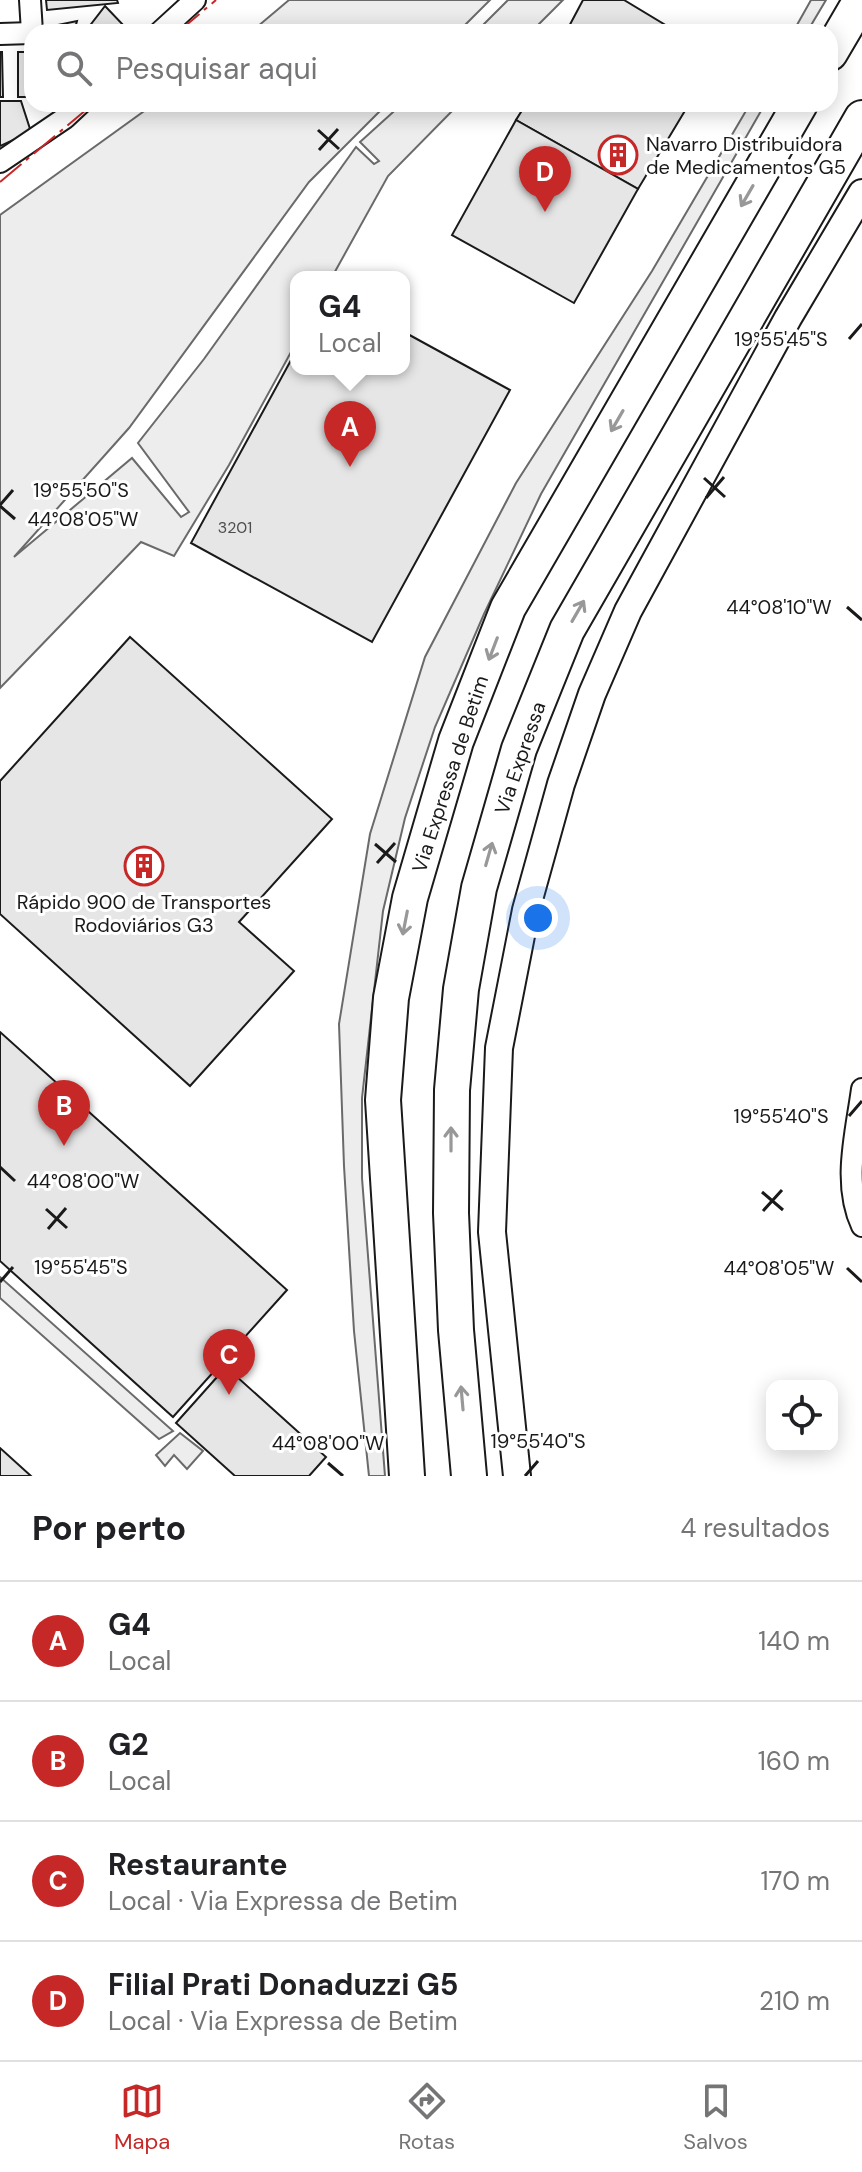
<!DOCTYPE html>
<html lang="pt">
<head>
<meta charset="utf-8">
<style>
	body { margin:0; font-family:"DM Sans",sans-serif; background:#f2f2f2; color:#202124 }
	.controls { position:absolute; right:24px; bottom:24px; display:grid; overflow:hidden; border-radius:16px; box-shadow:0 4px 20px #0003 }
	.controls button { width:72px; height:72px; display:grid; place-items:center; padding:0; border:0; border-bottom:2px solid #e0e0e0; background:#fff; color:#202124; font:40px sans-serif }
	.you { position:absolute; left:538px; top:918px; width:28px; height:28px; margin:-20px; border:6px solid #fff; border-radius:50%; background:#1a73e8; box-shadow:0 0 0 12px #1a73e833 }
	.badge { display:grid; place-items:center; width:52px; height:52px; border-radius:50%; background:#c62828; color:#fff; font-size:26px; font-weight:700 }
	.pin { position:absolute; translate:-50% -66px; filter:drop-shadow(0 2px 4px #0008) }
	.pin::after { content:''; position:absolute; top:42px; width:28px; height:24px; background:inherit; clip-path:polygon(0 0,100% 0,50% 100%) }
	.popup { position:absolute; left:290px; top:271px; width:120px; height:104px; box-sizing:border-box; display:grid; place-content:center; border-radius:16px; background:#fff; filter:drop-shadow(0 2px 6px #0005); font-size:26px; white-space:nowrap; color:#757577 }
	.popup b { font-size:30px; color:#202124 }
	.popup::after { content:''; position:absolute; left:50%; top:100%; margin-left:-16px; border:16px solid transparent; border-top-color:#fff }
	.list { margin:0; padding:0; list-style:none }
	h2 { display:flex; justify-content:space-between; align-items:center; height:104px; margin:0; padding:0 32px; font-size:34px }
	h2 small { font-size:26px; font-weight:400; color:#757577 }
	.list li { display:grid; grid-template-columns:52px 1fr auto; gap:24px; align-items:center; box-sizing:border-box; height:120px; padding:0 32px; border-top:2px solid #e0e0e0 }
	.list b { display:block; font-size:30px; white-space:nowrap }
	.list p { margin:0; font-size:26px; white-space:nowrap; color:#757577 }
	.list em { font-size:26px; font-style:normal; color:#757577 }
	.icon { flex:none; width:44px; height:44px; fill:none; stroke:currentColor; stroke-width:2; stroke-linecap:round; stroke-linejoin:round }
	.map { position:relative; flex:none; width:862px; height:1476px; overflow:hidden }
	.search { position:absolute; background:#fff; box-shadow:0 4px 20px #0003; left:24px; right:24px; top:24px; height:88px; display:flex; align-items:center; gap:20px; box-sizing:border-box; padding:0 28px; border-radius:24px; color:#757577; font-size:30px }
	.sheet { height:584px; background:#fff }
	nav { display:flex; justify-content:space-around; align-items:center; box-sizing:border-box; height:112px; border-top:2px solid #e0e0e0; background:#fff; font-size:22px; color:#757577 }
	nav a { display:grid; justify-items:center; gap:4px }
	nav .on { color:#c62828 }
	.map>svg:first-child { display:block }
	.built { fill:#ededed; stroke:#6a6a6a; stroke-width:2 }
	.building { fill:#e6e6e6; stroke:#1a1a1a; stroke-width:2 }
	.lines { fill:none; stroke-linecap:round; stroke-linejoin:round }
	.minor-casing { stroke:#1a1a1a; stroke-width:24 }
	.tertiary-casing { stroke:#1a1a1a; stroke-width:30 }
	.trunk-casing { stroke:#1a1a1a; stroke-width:38 }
	.minor { stroke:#fff; stroke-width:20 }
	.tertiary { stroke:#fff; stroke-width:26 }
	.trunk { stroke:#fff; stroke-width:34 }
	.power { stroke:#c62828; stroke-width:2; stroke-dasharray:28 6 4 6; stroke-linecap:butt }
	.oneway { stroke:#989898 }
	.ticks { fill:none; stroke:#1a1a1a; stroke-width:3 }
	.labels { text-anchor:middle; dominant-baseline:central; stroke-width:6; stroke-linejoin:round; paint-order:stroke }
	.number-label { font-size:16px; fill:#4d4d4d }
	.poi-label { font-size:20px; fill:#1a1a1a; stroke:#fff; text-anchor:start }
	.street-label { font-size:20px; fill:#1a1a1a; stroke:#fff }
	.ticks-label { font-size:20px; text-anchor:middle; fill:#1a1a1a; stroke:#fff; stroke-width:6; stroke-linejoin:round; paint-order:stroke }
</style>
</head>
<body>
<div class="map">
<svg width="862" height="1476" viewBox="0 0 862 1476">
	<rect width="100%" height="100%" fill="#fff"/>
	<g class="built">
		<path d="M289,0H490L458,32H251Z"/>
		<path d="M508,0H563L531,32H476Z"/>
		<path d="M811,0H826L807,32H793Z"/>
		<path d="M154,104H387L309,182L129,428L14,557L132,458L181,517L189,512L138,443L204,359L356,147L374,164L379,161L360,142L402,104H459L388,176L332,277H296V343L229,465L174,556L141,542L0,688V215Z"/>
		<path d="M750,104H765L541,494L484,614L435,727L405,818L383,911L362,1098V1178L385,1476H369L354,1331L344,1166L339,1024L370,834L425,657L516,483L652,271Z"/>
		<path d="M0,1277L173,1431L159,1439L0,1298Z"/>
		<path d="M180,1433L203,1451L187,1469L174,1455L165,1466L156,1455Z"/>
	</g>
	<g class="building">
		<path d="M46,0H117L118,3L47,10Z"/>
		<path d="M583,0H624L677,32H566Z"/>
		<path d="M105,6L127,29L125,32H85Z"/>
		<path d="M77,21L74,32H50L48,27Z"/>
		<path d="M0,52H2L3,97H0Z"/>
		<rect x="18" y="52" width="14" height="45"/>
		<path d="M0,101H21L31,132L0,146Z"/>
		<path d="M526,104H689L638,189L516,120Z"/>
		<path d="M516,120L638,189L574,303L452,235Z"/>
		<path d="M404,332L510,390L372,642L191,543L296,351V369H404Z"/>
		<path d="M130,637L332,819L239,922L294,971L190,1086L0,914V781Z"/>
		<path d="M0,1032L287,1290L173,1417L0,1261Z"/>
		<path d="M226,1367L326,1457L309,1476H235L176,1423Z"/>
		<path d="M0,1448L31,1476H0Z"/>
	</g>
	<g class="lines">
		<defs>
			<g id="minor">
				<path d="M30,0L32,32"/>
				<path d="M160,32L195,0"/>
				<path d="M0,34L32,33"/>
				<path d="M0,162L65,118L80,104"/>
				<path d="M862,1089C856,1134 842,1183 862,1226"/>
			</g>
			<path id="tertiary" d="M517,1476L492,1232L499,1048L526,910L561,784L592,694L628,611L788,318L862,193"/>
			<g id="trunk">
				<path d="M830,53L861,0"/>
				<path d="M407,1476L383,1100L391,998L410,898L456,741L508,608L800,104"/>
				<path d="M469,1476L456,1330L451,1213L452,1090L461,989L479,888L519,749L567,630L862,118"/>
			</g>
		</defs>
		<use href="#minor" class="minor-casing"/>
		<use href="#tertiary" class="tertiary-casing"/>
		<use href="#trunk" class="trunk-casing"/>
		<use href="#minor" class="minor"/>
		<use href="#tertiary" class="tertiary"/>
		<use href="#trunk" class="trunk"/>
		<g class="power">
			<path d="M178,32L216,0"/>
			<path d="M0,182L93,104"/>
		</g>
	</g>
	<defs><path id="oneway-shaft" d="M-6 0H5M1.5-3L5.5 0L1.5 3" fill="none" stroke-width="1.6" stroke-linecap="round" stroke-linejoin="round" transform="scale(2)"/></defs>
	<g class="oneway">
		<use href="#oneway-shaft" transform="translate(747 196) rotate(120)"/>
		<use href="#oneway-shaft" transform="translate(617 421) rotate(120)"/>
		<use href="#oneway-shaft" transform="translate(578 611) rotate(-60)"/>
		<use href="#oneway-shaft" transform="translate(493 649) rotate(111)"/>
		<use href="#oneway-shaft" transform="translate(489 854) rotate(-74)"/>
		<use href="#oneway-shaft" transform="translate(405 923) rotate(101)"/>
		<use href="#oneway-shaft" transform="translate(451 1139) rotate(-90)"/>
		<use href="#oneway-shaft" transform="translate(462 1398) rotate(-95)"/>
	</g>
	<path class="ticks" d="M318,130L339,149M319,150L338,129M849,339L862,324M704,478L725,497M706,498L724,477M0,505L13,490M0,506L15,519M847,607L862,620M375,844L396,862M377,863L395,843M849,1116L862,1101M0,1167L15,1181M762,1192L783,1210M46,1209L67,1228M763,1211L782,1190M48,1229L66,1208M847,1268L862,1282M0,1282L13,1267M328,1463L343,1476M525,1476L538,1461"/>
	<defs>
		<symbol id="building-ring" viewBox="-11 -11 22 22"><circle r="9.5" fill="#fff" stroke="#c62828" stroke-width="1.5"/><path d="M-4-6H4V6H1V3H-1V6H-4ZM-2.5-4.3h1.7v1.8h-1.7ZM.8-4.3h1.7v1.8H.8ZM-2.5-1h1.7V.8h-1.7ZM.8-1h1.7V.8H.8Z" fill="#c62828"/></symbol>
	</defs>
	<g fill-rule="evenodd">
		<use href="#building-ring" x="596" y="133" width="44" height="44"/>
		<use href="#building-ring" x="122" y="844" width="44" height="44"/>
	</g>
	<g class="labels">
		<g class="number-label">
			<text x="235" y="527">3201</text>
		</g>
		<g class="poi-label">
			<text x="646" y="144">Navarro Distribuidora<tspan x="646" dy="23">de Medicamentos G5</tspan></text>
			<text x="144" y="902" text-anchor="middle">Rápido 900 de Transportes<tspan x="144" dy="23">Rodoviários G3</tspan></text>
		</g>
		<g class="street-label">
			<text transform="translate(520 758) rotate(-71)">Via Expressa</text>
			<text transform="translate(450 774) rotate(-72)">Via Expressa de Betim</text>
		</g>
	</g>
	<g class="ticks-label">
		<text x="781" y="346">19°55'45"S</text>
		<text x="81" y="497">19°55'50"S</text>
		<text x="83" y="526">44°08'05"W</text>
		<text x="779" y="614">44°08'10"W</text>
		<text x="781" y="1123">19°55'40"S</text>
		<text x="83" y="1188">44°08'00"W</text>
		<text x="81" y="1274">19°55'45"S</text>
		<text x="779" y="1275">44°08'05"W</text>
		<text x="538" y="1448">19°55'40"S</text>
		<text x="328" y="1450">44°08'00"W</text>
	</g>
</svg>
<div class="controls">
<button><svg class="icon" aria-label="locate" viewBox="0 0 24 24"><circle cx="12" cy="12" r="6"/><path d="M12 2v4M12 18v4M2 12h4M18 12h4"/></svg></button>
</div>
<div class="you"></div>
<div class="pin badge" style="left:350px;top:467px">A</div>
<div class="popup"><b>G4</b>Local</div>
<div class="pin badge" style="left:64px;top:1146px">B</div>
<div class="pin badge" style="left:229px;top:1395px">C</div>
<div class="pin badge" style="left:545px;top:212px">D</div>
<div class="search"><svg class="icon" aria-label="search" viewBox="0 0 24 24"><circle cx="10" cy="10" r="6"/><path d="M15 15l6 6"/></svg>Pesquisar aqui</div>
</div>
<section class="sheet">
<h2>Por perto<small>4 resultados</small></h2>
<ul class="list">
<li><span class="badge">A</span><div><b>G4</b><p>Local</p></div><em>140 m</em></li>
<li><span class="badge">B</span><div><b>G2</b><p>Local</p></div><em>160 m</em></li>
<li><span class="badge">C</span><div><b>Restaurante</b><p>Local · Via Expressa de Betim</p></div><em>170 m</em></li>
<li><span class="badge">D</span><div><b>Filial Prati Donaduzzi G5</b><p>Local · Via Expressa de Betim</p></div><em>210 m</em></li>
</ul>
</section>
<nav>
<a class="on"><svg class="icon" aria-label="map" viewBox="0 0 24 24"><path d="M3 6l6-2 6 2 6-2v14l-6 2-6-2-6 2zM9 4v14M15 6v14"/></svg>Mapa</a>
<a><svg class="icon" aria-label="directions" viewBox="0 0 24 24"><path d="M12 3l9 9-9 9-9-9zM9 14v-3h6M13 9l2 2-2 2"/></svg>Rotas</a>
<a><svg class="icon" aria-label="saved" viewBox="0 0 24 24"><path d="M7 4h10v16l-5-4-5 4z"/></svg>Salvos</a>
</nav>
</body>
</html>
